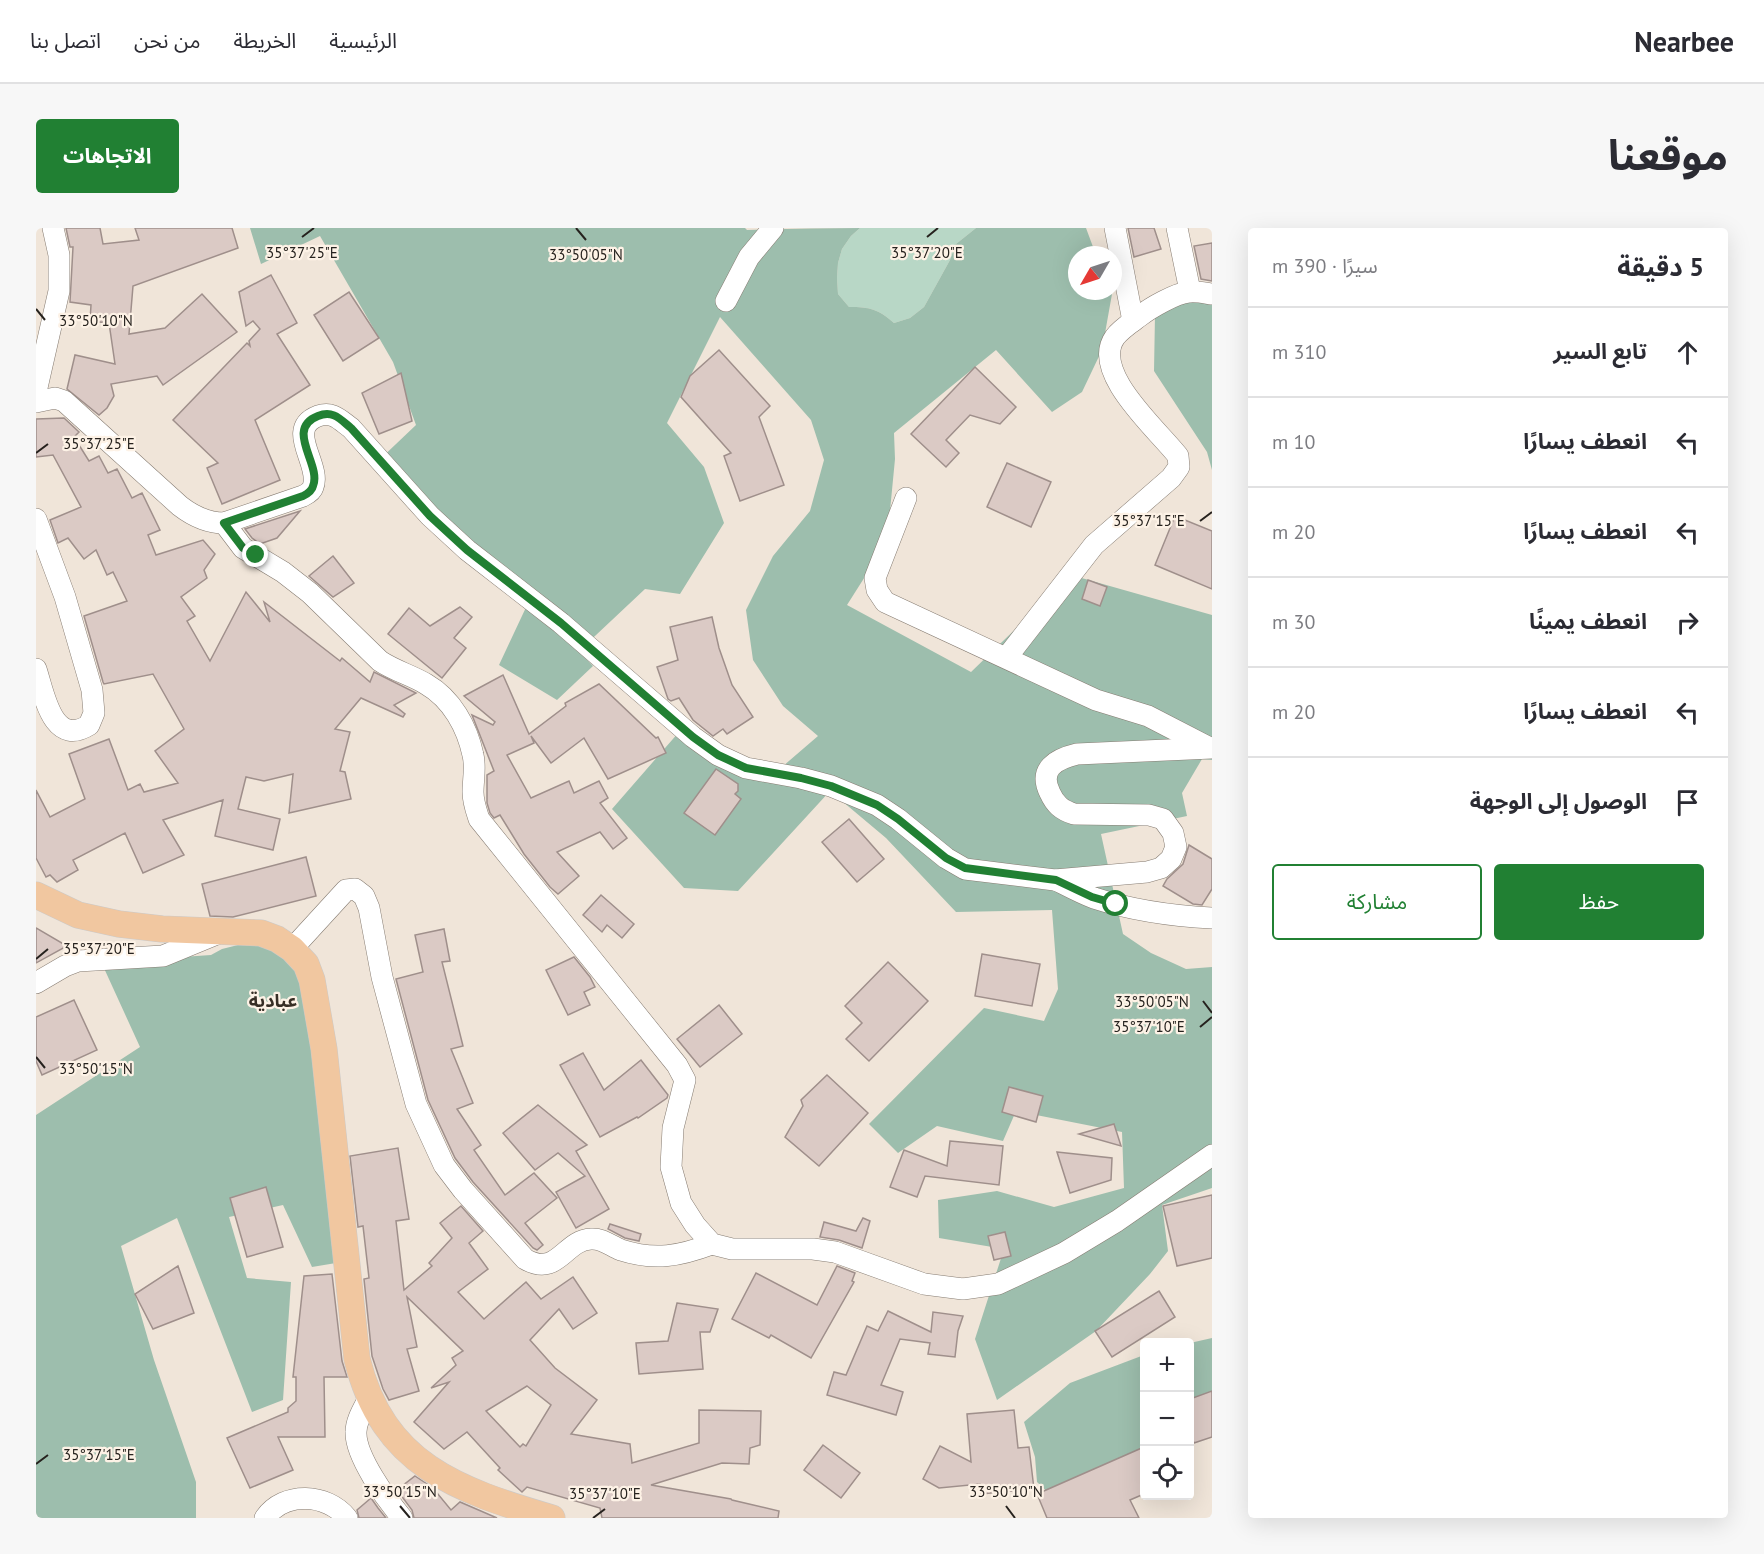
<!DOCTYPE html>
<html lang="ar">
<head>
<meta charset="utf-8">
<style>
	body { margin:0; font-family:"PT Sans","Noto Sans Arabic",sans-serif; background:#f7f7f7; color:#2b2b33; direction:rtl }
	.controls { position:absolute; right:18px; bottom:18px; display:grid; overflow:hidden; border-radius:6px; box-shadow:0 6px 24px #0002 }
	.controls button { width:54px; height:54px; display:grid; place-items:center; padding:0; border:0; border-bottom:2px solid #e1e1e2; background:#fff; color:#2b2b33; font:30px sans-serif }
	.compass { position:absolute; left:1032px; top:18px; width:54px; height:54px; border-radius:50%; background:#fff; box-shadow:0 6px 24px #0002; rotate:231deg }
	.stop { position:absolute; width:18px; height:18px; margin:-14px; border:4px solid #218033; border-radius:50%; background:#fff }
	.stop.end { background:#218033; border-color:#fff; box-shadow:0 2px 6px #0008 }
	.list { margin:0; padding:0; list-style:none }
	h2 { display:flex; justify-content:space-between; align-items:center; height:78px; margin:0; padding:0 24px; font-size:26px }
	h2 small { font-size:20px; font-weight:400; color:#7c7c81 }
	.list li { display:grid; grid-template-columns:39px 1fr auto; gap:18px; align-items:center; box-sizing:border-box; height:90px; padding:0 24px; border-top:2px solid #e1e1e2 }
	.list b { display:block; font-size:22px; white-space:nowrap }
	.list em { font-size:20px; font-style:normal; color:#7c7c81 }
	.actions { display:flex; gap:12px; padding:18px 24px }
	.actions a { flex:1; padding:14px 0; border:2px solid #218033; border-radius:6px; text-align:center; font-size:21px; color:#218033 }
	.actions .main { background:#218033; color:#fff }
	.icon { flex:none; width:33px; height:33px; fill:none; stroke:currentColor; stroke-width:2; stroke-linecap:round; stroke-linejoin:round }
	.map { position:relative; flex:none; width:1176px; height:1290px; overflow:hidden; direction:ltr; border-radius:6px }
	header { display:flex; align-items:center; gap:36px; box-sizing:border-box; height:84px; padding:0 30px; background:#fff; border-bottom:2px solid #e1e1e2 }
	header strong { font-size:28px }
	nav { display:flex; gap:33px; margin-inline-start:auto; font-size:21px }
	.intro { display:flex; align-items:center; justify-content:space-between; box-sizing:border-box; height:144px; padding:0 36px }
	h1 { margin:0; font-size:42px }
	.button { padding:15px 27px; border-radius:6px; background:#218033; color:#fff; font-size:21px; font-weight:700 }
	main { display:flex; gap:36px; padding:0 36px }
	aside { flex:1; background:#fff; border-radius:6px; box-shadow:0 6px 24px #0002 }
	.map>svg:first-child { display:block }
	.green { fill:#b8d7c6 }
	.forest { fill:#9dbead }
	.building { fill:#dbcac5; stroke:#9f8f8b; stroke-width:1.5; fill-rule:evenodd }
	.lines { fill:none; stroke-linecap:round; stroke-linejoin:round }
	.minor-casing { stroke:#867c72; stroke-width:22 }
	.major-casing { stroke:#cbcac9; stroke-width:27 }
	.minor { stroke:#fff; stroke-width:21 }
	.major { stroke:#f1c7a0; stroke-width:26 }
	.route { stroke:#218033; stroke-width:8 }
	.ticks { fill:none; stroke:#26221e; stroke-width:2 }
	.labels { text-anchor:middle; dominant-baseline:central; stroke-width:4.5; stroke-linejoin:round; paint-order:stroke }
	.quarter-label { font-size:18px; font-weight:bold; fill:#372e25; stroke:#fdf2e6 }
	.ticks-label { font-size:15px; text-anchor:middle; fill:#26221e; stroke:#fdf2e6; stroke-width:4.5; stroke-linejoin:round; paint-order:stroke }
</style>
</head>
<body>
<header>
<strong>Nearbee</strong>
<nav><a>الرئيسية</a><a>الخريطة</a><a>من نحن</a><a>اتصل بنا</a></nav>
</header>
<div class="intro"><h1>موقعنا</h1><a class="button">الاتجاهات</a></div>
<main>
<aside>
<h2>5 دقيقة<small>سيرًا · 390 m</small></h2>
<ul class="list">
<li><svg class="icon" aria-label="ahead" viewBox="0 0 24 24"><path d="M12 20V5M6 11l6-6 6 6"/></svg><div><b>تابع السير</b></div><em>310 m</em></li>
<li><svg class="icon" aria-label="left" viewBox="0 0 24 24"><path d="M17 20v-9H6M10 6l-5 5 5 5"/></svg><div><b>انعطف يسارًا</b></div><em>10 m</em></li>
<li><svg class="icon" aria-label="left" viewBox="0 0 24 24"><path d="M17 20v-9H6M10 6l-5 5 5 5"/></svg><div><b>انعطف يسارًا</b></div><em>20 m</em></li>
<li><svg class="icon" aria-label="right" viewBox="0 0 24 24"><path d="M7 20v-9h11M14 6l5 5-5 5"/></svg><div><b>انعطف يمينًا</b></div><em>30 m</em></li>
<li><svg class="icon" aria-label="left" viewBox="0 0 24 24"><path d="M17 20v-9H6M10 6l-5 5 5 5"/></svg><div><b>انعطف يسارًا</b></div><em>20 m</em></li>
<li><svg class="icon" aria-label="arrive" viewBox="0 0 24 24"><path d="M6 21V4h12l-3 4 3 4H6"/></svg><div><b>الوصول إلى الوجهة</b></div></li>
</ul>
<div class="actions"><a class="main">حفظ</a><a>مشاركة</a></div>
</aside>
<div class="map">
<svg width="1176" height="1290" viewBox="0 0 1176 1290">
	<rect width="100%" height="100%" fill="#f0e5d9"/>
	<path class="green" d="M824,0H940L920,16L914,32L888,79L874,90L858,95C842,81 834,79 813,79L802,66L801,50L802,35L806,21L815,8Z"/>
	<g class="forest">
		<path d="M214,0H709L711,2C749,1 786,0 824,0L815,8L806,21L802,35L801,50L802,66L813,79C834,79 842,81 858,95L874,90L888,79L914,32L920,16L940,0H1050L1060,27H1041V63H1074L1076,66L1066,122L1046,164L1016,184L960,122L858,205L859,231L851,314L811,377L935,444L1035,347L1176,387V532L1166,531L1146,565L1151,588L1065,606L1087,706L1115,725L1150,741L1176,739V960L1126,977L1132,1023L1114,1046L1060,1103L961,1172L939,1111L968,1021L903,1010L902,972L961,963L1018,979L1088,960L1086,904L980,883L967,913L901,898L862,925L833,896L948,780L1008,793L1022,761L1016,682L920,684L850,610L794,563L702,663L648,660L576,581L643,504L732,551L782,508L747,478L717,432L710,382L737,328L774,283L788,232L775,192L684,89L631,195L668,239L688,295L644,366L609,361L543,423L557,438L521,472L463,437L493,373L340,235L380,197L357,134L284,8L225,36Z"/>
		<path d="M1176,61V242L1171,224L1118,143L1119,87Z"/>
		<path d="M210,715H223L267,739L312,1033L276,1039L247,977L193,989L211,1050L255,1054L247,1172L216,1184L141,990L85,1018L118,1132L160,1254V1290H0V887L104,819L67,738L103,732L175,727L186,721Z"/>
		<path d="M1176,1110V1172L1154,1182V1115Z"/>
		<path d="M1108,1127V1221L1101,1240L1021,1273L1001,1254L999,1229L988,1194L1034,1155Z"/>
	</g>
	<g class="building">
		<path d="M30,0H64L67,16L103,12L99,0H196L202,20L97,58L93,106L129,100L166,66L201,104L127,157L121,148L75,156L78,168L71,180L63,187L31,161L39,127L79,136L73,95L54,93L55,77L34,74L37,19H34Z"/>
		<path d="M1092,0H1118L1125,21L1098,29Z"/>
		<path d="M1176,15V53L1165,51L1158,18Z"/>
		<path d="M235,47L261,95L241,106L274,157L219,192L244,252L186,276L171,240L182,235L137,192L211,115L214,118L213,113L224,101L217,93L210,98L203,64Z"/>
		<path d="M313,64L343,110L307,133L278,87Z"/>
		<path d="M683,122L734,178L723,189L748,257L704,273L688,228L695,225L645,169L654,148Z"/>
		<path d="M939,139L980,179L964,196L934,187L910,212L923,225L910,239L875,206Z"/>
		<path d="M365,145L376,193L343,206L326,165Z"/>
		<path d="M28,190L43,204L38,209L53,233L63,228L72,245L81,241L96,270L106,265L124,302L112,307L120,327L167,312L179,326L168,342L171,350L145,369L159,388L151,393L174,433L210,364L234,394L228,374L304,433L306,430L334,454L338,444L380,465L358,477L369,486L367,489L325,470L299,501L314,504L304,543L309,544L315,571L253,585L257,546L228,553L210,549L202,581L244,591L237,622L179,608L187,572L127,592L148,627L107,645L89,605L37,632L42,642L21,654L14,647L10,649L0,630V562L14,589L49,571L33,526L73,511L92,562L104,556L108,564L142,555L119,523L148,501L117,446L68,456L67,454L48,388L91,373L77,344L71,347L60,322L48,331L32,310L22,315L14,292L45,279L17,227L0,229V191Z"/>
		<path d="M971,235L1015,254L995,299L951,279Z"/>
		<path d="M264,283L241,310L224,316L216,310L209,301Z"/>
		<path d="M1139,288L1176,303V361L1119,337Z"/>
		<path d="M297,328L318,355L297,369L273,348Z"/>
		<path d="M1052,352L1071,359L1064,378L1046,371Z"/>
		<path d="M424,379L436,389L418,410L430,420L406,450L352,406L373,380L394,398Z"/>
		<path d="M676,389L683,420L696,457L717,489L691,506L687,501L677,508L657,492L643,470L635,473L632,471L621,439L642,432L634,399Z"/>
		<path d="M467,447L493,506L530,478L529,475L563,456L620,510L622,509L630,525L572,551L548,510L515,535L495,508L498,515L471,527L495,570L533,553L538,565L563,553L572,570L564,575L591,610L577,621L564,604L521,624L543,648L522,666L514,659L488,626L464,587L458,590L454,585L451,575V547L458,543L436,487L457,497L459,494L428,468Z"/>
		<path d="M680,541L702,556V563L699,566L705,571L679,607L648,585Z"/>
		<path d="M813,591L848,631L821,654L786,614Z"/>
		<path d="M1153,617L1176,631V661L1166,677L1157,676L1127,658L1131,651L1147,636Z"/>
		<path d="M270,629L280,668L197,689L174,688L166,656Z"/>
		<path d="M565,667L598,696L586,710L571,697L566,704L547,687Z"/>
		<path d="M0,700L31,718L0,735Z"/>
		<path d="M408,701L414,733L406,734L427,818L415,821L437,875L421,881L445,917L438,922L469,967L498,945L521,970L489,995L507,1017L501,1022L497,1020L437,954L419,930L392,872L360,751L387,744L379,707Z"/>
		<path d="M946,726L1004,736L996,778L939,768Z"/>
		<path d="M538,729L554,749L559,759L548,764L554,777L532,787L510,742Z"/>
		<path d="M852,734L892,773L833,833L810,811L826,795L809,778Z"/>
		<path d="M38,772L61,822L6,847L0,833V789Z"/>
		<path d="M683,777L706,806L664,839L641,811Z"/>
		<path d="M547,825L568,862L605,832L632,867L631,870L602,890L601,889L564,909L524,837Z"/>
		<path d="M791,847L832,885L783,938L749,909L767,878L765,872Z"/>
		<path d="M973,859L1007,868L1000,894L966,884Z"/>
		<path d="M502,877L551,917L540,923L573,981L540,1000L520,964L549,948L522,925L499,942L467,905Z"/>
		<path d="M1078,896L1085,918L1043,906Z"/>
		<path d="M914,913L967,918L963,957L889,948L881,969L854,959L868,922L911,938Z"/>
		<path d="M362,920L373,991L360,993L368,1062L396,1038L393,1035L416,1010L404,995L425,978L447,1003L433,1015L452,1041L422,1064L448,1091L490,1054L505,1071L537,1049L561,1085L537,1101L523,1081L494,1112L519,1140L561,1172L535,1206L594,1216L596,1235L663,1215V1182L725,1183L724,1217L714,1220L713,1236L686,1235L615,1257L695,1271L696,1272L743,1283L742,1290H566L564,1280L491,1259L486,1264L462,1242L464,1240L431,1204L408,1221L378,1194L413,1154L395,1160L420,1137L416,1130L427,1123L371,1069L381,1119L371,1121L383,1163L353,1172L347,1161L336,1128L328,1051L333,1050L327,998L322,999L314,928ZM491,1158L515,1177L490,1218L487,1216L484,1219L450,1183Z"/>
		<path d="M1021,924L1076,930L1075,952L1034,965Z"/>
		<path d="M230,959L247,1019L211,1029L194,970Z"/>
		<path d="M1176,967V1030L1141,1038L1127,978Z"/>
		<path d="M827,990L834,993L826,1020L803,1012L784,1009L788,994L820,1003Z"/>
		<path d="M574,996L605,1006L603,1013L589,1010L572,1001Z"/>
		<path d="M969,1004L975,1028L958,1032L952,1008Z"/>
		<path d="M142,1038L158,1085L117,1101L99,1066Z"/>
		<path d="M801,1038L819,1045L816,1053L818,1054L775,1130L735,1107L733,1110L696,1091L720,1045L781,1077Z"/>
		<path d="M296,1046L306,1133L311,1149H288L289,1209H242L257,1242L214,1260L191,1210L252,1184V1180L260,1173V1149H257L268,1048Z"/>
		<path d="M1123,1063L1139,1089L1076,1129L1059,1103Z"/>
		<path d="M641,1075L682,1081L674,1104H664L667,1141L603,1146L600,1115L632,1113Z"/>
		<path d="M852,1083L895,1104L897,1084L927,1088L922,1103L919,1129L892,1126L894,1115L864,1111L845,1157L867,1164L860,1187L791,1167L798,1144L810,1147L831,1098L842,1103Z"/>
		<path d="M1176,1163V1209L1158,1215L1154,1203V1171Z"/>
		<path d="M978,1182L982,1220L993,1219L998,1261L945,1266L944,1256L903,1260L887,1251L904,1218L935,1234L931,1186Z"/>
		<path d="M787,1217L824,1245L805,1270L768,1242Z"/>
		<path d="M1108,1219V1266L1094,1272L1103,1290H1011L1001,1266Z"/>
		<path d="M379,1248L397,1260L415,1282L424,1274L461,1290H378L376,1282L361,1262Z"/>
		<path d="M335,1270L342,1280L350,1290H323L321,1282Z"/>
	</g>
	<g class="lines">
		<defs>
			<g id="minor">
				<path d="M1079,0L1097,93"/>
				<path d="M1141,0L1154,63"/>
				<path d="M690,73L713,29L737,0"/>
				<path d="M0,164L23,63V27L17,0"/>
				<path d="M0,174L19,170L28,173L144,278C157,288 171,295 188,295L267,268C271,266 276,263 277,259C286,237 248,201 282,188C297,183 304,192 315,200L394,288L431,322L525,395L657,509L682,527L710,540L765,550L795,558L841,577L862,591L910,630L929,641L1019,652L1111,644L1125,640L1135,631L1140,619L1137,605L1127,591L1113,587L1038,586C1025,582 1019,576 1014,565C1002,541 1020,531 1041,526L1176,520"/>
				<path d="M870,270L839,350L841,362L849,374L1060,472L1112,488L1172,519"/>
				<path d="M0,291L29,369L56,462L58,485L53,497C16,520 8,465 0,441"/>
				<path d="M188,295L207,320L247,344L274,365L344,433C359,443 375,447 390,456C416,471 431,499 437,527C440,539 437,552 437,564C437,574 440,582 443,591L641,837L649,852L637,900L635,939L645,975L659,997L676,1016L696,1021H777L799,1024L888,1056L927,1061L962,1056L1028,1025L1081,993L1176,927"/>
				<path d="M971,429L1058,317L1135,250L1143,239L1142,228C1122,202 1054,144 1079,109C1085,101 1096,94 1104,88C1114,80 1140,65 1153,64C1160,63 1169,65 1176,66"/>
				<path d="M1020,652C1032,658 1045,665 1058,670C1095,682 1136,688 1176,690"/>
				<path d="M256,721L310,662L319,661L328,668L333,680L346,749L380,876L408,937L427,962L489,1031C522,1050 528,1012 555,1011C566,1010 575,1018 585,1022C619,1033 644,1028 676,1016"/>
				<path d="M0,755L29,738L42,733L127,728L183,705"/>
				<path d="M333,1170C328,1180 320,1192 320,1204C319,1228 351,1272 366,1290"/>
				<path d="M229,1290C248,1263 291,1265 311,1290"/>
			</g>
			<path id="major" d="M0,667L42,687L83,696L126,701L225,705L241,711L256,721L270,736L276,752L288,821L321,1131C347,1237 421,1262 516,1290"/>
		</defs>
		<use href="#minor" class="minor-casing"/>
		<use href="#major" class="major-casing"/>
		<use href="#minor" class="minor"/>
		<use href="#major" class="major"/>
	</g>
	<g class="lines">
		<path class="route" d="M220,327L207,320L188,295L267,268C271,266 276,263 277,258C286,237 248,201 282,188C297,182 304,191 315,200L394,288L431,322L525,395L657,509L682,527L710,540L765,550L795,558L841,577L862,591L910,630L929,640L1020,652L1056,669L1080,676"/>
	</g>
	<path class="ticks" d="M540,0L550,12M266,9L278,0M891,9L902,0M0,81L9,92M0,225L12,216M1164,293L1176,284M0,731L12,721M1167,773L1176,785M1164,799L1176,789M0,829L9,840M0,1236L12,1227M364,1278L374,1290M970,1278L979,1290M557,1290L569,1281"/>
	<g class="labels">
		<g class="quarter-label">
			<text x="237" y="772">عبادية</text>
		</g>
	</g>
	<g class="ticks-label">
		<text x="266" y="30">35°37'25"E</text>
		<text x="891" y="30">35°37'20"E</text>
		<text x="550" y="32">33°50'05"N</text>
		<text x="60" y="98">33°50'10"N</text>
		<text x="63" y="221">35°37'25"E</text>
		<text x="1113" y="298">35°37'15"E</text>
		<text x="63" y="726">35°37'20"E</text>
		<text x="1116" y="779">33°50'05"N</text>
		<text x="1113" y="804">35°37'10"E</text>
		<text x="60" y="846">33°50'15"N</text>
		<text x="63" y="1232">35°37'15"E</text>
		<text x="364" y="1269">33°50'15"N</text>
		<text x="970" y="1269">33°50'10"N</text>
		<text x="569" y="1271">35°37'10"E</text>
	</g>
</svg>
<div class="controls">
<button>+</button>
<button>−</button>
<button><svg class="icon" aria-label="locate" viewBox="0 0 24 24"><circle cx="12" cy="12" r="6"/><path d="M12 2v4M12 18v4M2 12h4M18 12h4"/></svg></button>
</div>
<svg class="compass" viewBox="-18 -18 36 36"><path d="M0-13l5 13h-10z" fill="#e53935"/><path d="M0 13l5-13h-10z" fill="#7c7c81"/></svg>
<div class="stop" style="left:1080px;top:676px"></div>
<div class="stop end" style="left:220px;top:327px"></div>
</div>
</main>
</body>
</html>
